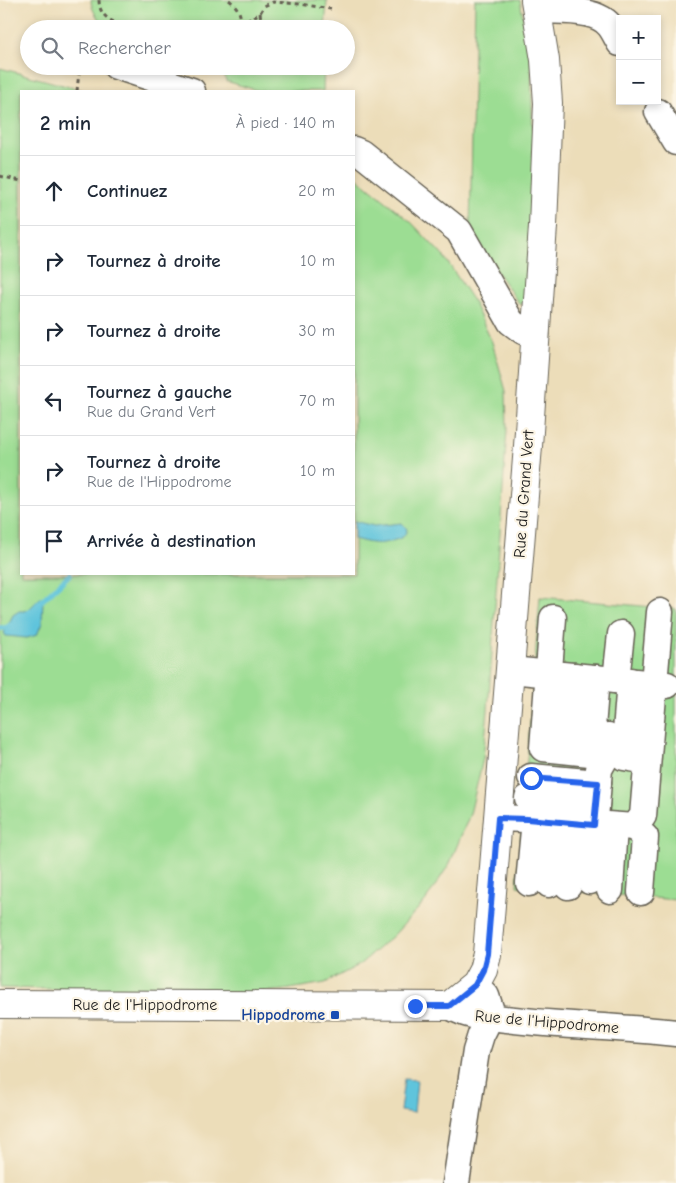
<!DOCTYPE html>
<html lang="fr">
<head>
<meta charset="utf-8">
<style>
	body { margin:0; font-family:"Comic Neue",sans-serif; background:#f6f6f7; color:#1f2937 }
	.controls { position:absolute; right:15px; top:15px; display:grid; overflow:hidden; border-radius:0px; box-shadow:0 2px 8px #0003 }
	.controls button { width:45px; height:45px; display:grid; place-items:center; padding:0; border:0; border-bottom:1px solid #e0e1e3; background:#fff; color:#1f2937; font:25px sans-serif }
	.stop { position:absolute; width:15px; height:15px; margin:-11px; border:4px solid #2563eb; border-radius:50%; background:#fff }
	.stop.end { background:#2563eb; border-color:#fff; box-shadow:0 1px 5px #0008 }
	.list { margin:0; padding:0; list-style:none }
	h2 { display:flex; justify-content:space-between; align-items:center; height:65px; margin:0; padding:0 20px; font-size:21px }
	h2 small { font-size:16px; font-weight:400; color:#747a83 }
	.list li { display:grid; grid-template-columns:32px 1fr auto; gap:15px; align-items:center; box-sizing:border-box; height:70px; padding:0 20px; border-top:1px solid #e0e1e3 }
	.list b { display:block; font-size:19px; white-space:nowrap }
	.list p { margin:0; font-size:16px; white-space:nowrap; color:#747a83 }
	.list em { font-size:16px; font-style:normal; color:#747a83 }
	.icon { flex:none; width:28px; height:28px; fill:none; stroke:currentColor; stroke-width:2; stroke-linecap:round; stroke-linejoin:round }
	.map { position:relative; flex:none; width:676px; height:1183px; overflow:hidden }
	.search { position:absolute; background:#fff; box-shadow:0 2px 8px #0003; left:20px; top:20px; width:335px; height:55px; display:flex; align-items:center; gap:12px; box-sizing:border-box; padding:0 18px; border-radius:28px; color:#747a83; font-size:19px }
	.panel { position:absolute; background:#fff; box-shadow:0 2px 8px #0003; left:20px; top:90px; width:335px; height:485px; border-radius:0px }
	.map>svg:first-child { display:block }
	.green { fill:#9cdd93; stroke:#5c7c58 }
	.water { fill:#5fc4dc; stroke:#3e707c }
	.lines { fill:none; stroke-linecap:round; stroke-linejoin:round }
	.stream { stroke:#5fc4dc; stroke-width:5.5 }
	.minor-casing { stroke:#656053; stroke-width:29 }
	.major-casing { stroke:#656053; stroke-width:30 }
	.path { stroke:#656053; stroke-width:3; stroke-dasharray:4 4; stroke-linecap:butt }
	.minor { stroke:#fff; stroke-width:26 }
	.major { stroke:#fff; stroke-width:28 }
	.route { stroke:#2563eb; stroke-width:6 }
	.transit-dot { fill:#1a4fb4; stroke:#fcf5e5; stroke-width:2 }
	.labels { text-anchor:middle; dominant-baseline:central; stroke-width:4.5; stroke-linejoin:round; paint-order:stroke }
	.street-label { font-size:16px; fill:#1c1c1c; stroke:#fcf5e5 }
	.transit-label { font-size:16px; font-weight:bold; fill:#164399; stroke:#fcf5e5; text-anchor:end }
</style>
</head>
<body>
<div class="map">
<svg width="676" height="1183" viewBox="0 0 676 1183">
	<rect width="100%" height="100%" fill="#fcf5e5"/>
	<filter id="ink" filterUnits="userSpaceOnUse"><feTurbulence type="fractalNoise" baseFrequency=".02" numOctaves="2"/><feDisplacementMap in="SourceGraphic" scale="10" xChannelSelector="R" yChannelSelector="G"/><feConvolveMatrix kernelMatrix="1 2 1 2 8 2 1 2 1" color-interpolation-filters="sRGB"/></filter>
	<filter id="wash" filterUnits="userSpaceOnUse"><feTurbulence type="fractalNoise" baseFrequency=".0096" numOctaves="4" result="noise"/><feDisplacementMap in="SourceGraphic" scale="20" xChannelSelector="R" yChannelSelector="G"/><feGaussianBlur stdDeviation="1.12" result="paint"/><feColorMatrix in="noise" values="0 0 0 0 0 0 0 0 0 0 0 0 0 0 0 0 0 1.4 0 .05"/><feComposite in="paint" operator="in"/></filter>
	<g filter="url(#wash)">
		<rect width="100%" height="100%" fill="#ecddb9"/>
		<g class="green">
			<path d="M91,0H327L325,29H107C100,21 91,11 91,0Z"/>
			<path d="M475,0H520L531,62L534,186L525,302L520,305L478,245L470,229Z"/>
			<path d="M221,66H324L323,91H259L226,81Z"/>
			<path d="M0,68L85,91H21V574H354V175L411,222L445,258L473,301L492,342L506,391L507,429L488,710L483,759L470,814L450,863L426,900L393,936L359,965L325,983L284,990L252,993L0,988Z"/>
			<path d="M540,597L676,609V900L517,886Z"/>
		</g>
		<g class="water">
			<path d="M354,521L374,526L402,523L407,529C405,536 402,538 395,540C379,546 370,543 354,539Z"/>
			<path d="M40,598L43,599L42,623L37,635L27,638L6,636L4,633L13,615L19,611H24L29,609Z"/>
			<path d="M404,1079L417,1080L414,1113L400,1111Z"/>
		</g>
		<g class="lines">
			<g class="stream">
				<path d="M37,605L70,574"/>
				<path d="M0,628H6L12,624"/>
			</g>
		</g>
	</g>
	<g filter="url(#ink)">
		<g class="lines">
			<defs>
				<g id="minor">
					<path d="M537,11C557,10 597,9 610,26C614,31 617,38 620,43"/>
					<path d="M116,66L192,91"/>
					<path d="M658,112L676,142"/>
					<path d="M354,150L361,153L459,231L511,322L523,331L536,334"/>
					<path d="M553,618L543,748L590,753L596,678"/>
					<path d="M510,670L667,685"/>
					<path d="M616,680L621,634"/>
					<path d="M630,681L624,757L647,761"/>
					<path d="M566,750L574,676"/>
					<path d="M531,777L598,783"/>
					<path d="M528,798L596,804"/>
					<path d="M498,818L527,819L634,827L643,816L660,612"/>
					<path d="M634,827L645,837L641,892"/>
					<path d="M590,881L599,769L607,755L608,736"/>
					<path d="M529,883L535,820"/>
					<path d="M549,884L554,821"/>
					<path d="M568,886L574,823"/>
					<path d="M610,890L614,826"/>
					<path d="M449,1006C464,1013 473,1017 490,1017C551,1026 614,1026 676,1033"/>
					<path d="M456,1183L476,1051L481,1035L490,1017V1008L486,996L475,985"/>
				</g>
				<path id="major" d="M0,1004L449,1006L475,985L483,970L487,954L528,446L543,226L548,103L545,60L535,0"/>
			</defs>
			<use href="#minor" class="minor-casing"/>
			<use href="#major" class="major-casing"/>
			<g class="path">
				<path d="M99,0C99,21 119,24 136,29"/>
				<path d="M229,0C239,8 243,16 239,29"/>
				<path d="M260,13L261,20C272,27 285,27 297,29"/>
				<path d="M240,25L260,13L264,6L273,2L300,4L331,9"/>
				<path d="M77,91L79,72"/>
				<path d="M0,176L21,181"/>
			</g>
			<use href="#minor" class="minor"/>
			<use href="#major" class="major"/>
		</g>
	</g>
	<g class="lines" filter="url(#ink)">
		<path class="route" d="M415,1006H449L475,985L483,970L487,954L498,818L527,819L594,825L598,783L531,778"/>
	</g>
	<rect class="transit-dot" x="330" y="1010" width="10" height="10" rx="2.5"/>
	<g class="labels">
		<g class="street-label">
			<text transform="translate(524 494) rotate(-86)">Rue du Grand Vert</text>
			<text x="145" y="1005">Rue de l'Hippodrome</text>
			<text transform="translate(547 1022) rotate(5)">Rue de l'Hippodrome</text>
		</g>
		<g class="transit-label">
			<text x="325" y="1015">Hippodrome</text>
		</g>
	</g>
</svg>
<div class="controls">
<button>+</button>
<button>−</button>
</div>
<div class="stop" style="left:531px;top:778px"></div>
<div class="stop end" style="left:415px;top:1006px"></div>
<div class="search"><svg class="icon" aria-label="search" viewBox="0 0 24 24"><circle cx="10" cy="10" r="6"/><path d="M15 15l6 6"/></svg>Rechercher</div>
<section class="panel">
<h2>2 min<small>À pied · 140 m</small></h2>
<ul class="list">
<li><svg class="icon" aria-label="ahead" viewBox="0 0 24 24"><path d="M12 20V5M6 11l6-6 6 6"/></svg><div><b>Continuez</b></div><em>20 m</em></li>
<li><svg class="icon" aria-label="right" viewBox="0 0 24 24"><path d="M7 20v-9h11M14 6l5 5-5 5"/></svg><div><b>Tournez à droite</b></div><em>10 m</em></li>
<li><svg class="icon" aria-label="right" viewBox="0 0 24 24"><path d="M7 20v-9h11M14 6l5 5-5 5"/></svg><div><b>Tournez à droite</b></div><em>30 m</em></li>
<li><svg class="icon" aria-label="left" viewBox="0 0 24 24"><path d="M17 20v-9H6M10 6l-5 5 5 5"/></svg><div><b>Tournez à gauche</b><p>Rue du Grand Vert</p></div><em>70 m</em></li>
<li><svg class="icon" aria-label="right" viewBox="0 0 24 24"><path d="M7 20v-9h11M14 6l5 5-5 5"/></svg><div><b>Tournez à droite</b><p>Rue de l'Hippodrome</p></div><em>10 m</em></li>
<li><svg class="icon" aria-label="arrive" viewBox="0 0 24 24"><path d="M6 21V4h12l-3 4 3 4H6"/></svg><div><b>Arrivée à destination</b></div></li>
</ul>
</section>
</div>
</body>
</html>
